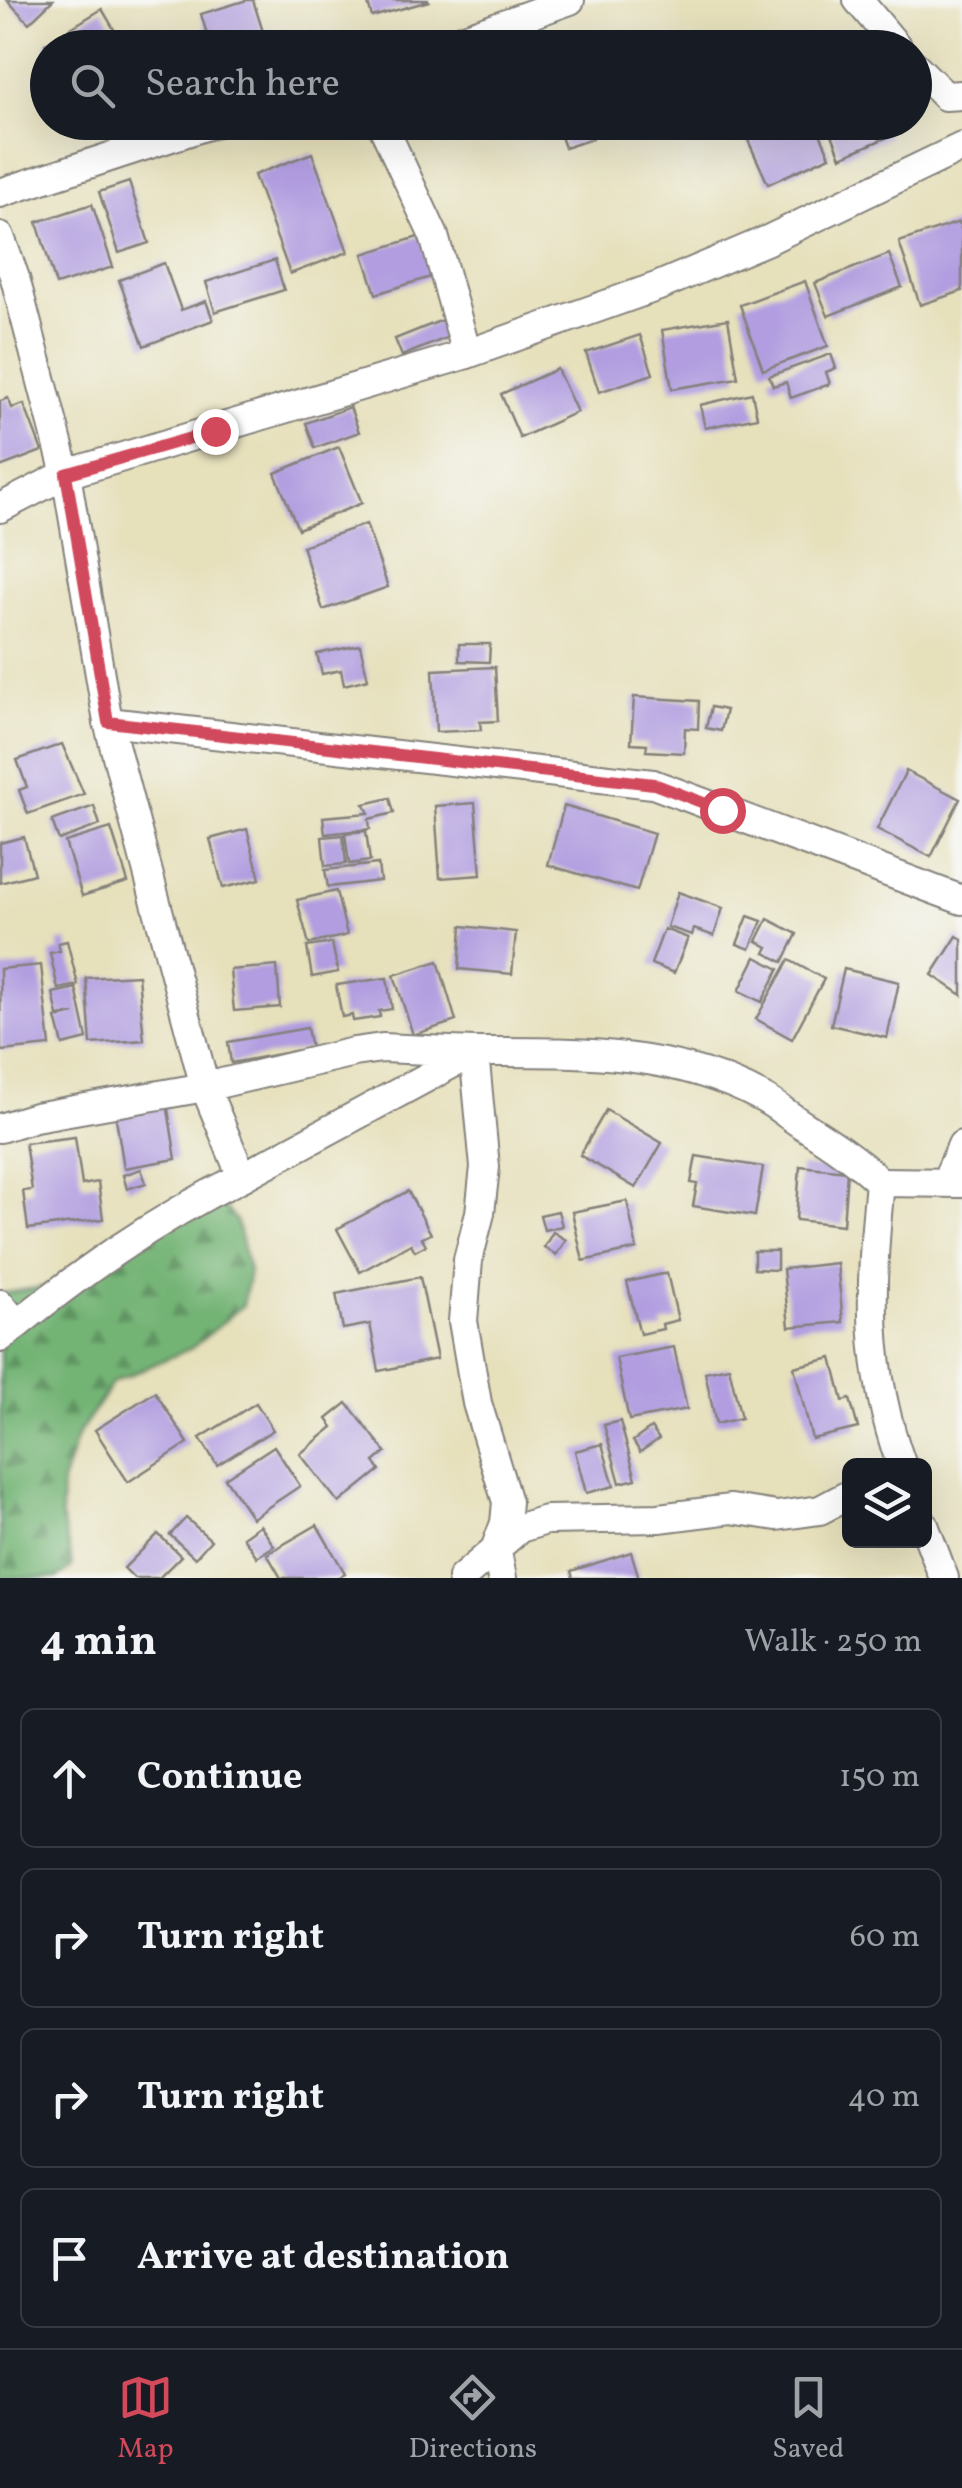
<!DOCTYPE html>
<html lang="en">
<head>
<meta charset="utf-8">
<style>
	body { margin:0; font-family:Vollkorn,serif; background:#20242c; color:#f1f3f6 }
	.controls { position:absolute; right:30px; bottom:30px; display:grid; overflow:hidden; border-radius:15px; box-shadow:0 10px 40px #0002 }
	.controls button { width:90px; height:90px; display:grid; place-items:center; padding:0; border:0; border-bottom:2px solid #363941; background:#171b24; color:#f1f3f6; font:50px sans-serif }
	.stop { position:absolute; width:30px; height:30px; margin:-22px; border:8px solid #d1495b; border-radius:50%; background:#fff }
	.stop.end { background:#d1495b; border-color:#fff; box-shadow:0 2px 10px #0008 }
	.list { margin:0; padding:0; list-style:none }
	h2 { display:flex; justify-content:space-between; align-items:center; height:130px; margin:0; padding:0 40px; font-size:42px }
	h2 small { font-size:32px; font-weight:400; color:#9ea1a6 }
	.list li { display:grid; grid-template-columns:65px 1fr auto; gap:30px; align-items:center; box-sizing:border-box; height:140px; margin:0 20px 20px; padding:0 20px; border:2px solid #363941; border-radius:15px }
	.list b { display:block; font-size:38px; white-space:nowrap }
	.list em { font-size:32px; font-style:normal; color:#9ea1a6 }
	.icon { flex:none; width:55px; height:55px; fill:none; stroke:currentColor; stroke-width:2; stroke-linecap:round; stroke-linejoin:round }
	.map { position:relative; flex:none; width:962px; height:1578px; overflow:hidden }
	.search { position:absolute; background:#171b24; box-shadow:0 10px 40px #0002; left:30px; right:30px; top:30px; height:110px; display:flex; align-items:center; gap:25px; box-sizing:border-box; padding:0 35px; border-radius:55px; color:#9ea1a6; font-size:38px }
	.sheet { height:770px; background:#171b24 }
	nav { display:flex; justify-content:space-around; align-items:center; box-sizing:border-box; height:140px; border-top:2px solid #363941; background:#171b24; font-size:28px; color:#9ea1a6 }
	nav a { display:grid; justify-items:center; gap:5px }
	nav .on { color:#d1495b }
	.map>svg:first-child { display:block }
	.forest { fill:url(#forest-firs); stroke:#4a6b58; stroke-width:2.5 }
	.building { fill:#b19de0 }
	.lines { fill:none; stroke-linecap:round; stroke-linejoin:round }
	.street-casing { stroke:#84817b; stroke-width:32 }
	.street { stroke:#fff; stroke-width:28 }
	.route { stroke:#d1495b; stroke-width:12 }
</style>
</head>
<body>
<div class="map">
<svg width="962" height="1578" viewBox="0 0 962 1578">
	<defs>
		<pattern id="forest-firs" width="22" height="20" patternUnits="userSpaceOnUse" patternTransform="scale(2.5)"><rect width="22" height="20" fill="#73b475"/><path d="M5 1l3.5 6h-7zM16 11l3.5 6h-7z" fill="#5e9261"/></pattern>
	</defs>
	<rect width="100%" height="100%" fill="#f6f6f2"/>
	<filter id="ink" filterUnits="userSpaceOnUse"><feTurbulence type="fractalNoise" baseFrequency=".01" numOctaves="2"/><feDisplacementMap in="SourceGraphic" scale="20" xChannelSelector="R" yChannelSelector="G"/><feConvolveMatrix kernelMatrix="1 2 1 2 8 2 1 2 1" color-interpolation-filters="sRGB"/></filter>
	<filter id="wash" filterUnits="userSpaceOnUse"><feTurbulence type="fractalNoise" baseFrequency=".0048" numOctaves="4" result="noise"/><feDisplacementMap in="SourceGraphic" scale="40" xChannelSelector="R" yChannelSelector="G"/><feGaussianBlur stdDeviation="2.25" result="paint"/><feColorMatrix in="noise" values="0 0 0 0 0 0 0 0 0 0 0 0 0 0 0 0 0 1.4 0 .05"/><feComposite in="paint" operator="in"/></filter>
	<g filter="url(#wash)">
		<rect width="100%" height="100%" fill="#e6e0bb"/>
		<path class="forest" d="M214,1195L236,1220L249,1271L243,1305L192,1348L113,1382L77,1436L62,1483L61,1516L73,1567L57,1578H0V1294L43,1287Z"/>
		<g id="blocks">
			<g class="building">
				<path d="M7,0H53L29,23Z"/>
				<path d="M247,0H253L268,48H211L201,14Z"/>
				<path d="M367,0H428L429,1L372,17Z"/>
				<path d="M102,9L115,31L89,48H47L45,44Z"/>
				<path d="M556,122H587L592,139L565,148Z"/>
				<path d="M751,122H815L830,156L768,184L742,127Z"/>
				<path d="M827,122H883L888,137L841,157Z"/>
				<path d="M312,153L348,252L290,274L254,175Z"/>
				<path d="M129,182L149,243L119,253L99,192Z"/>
				<path d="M92,204L113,267L56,285L37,222Z"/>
				<path d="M959,222L962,231V291L920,305L899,242Z"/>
				<path d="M421,236L434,276L376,294L363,254Z"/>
				<path d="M889,254L902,287L828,316L815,283Z"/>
				<path d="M275,260L284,290L215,312L206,282Z"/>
				<path d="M164,263L181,310L206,301L213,320L144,346L119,280Z"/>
				<path d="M805,281L828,346L763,370L740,305Z"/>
				<path d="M445,319L451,336L402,356L395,339Z"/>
				<path d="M728,319L738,378L672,389L662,330Z"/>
				<path d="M640,335L653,374L599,392L586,353Z"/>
				<path d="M831,354L836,368L826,372L830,384L791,398L786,382L773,386L769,376Z"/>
				<path d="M557,369L577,412L520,438L501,394Z"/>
				<path d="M752,393L757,417L705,428L700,405Z"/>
				<path d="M8,398L12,408L24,404L42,451L0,467V401Z"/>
				<path d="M350,407L359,432L315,448L306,423Z"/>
				<path d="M339,447L362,503L298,529L275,473Z"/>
				<path d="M366,524L388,587L323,610L302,546Z"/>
				<path d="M459,644H490L489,662L459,661Z"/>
				<path d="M360,645L368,679L344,685L341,670L322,674L317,654Z"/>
				<path d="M495,667L498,721L480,722L481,730L436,732L433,670Z"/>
				<path d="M634,697L699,701L698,729L685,728L684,753L646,751L647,744L631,743Z"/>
				<path d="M711,707L726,710L721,731L706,728Z"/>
				<path d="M62,744L84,794L28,814L19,790L27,787L17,760Z"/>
				<path d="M906,771L960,799L931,857L877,829Z"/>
				<path d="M390,798L394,813L369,819L370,829L325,834L323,817L369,813L364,804Z"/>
				<path d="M475,803L481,875L440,878L435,806Z"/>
				<path d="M94,806L100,825L59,840L52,821Z"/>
				<path d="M564,806L654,833L637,891L548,865Z"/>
				<path d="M111,828L128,882L82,896L65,842Z"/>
				<path d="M247,829L260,879L223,888L210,839Z"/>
				<path d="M366,831L370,861L349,864L345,833Z"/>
				<path d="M343,835L346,864L325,866L322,837Z"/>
				<path d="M24,837L34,874L0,883V843Z"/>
				<path d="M378,864L380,881L328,887L325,870Z"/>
				<path d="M336,891L347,935L309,944L297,900Z"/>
				<path d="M678,892L723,908L714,936L694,929L692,935L667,927Z"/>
				<path d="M748,916L762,921L750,949L737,944Z"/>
				<path d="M768,919L797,934L783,962L765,953L768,947L757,941Z"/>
				<path d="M462,926L516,932L512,974L459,969Z"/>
				<path d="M664,929L688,938L674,973L651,964Z"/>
				<path d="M957,936L962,939V995L932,975Z"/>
				<path d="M67,941L78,985L58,989L50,953L60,951L58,943Z"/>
				<path d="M332,943L338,972L312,977L307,947Z"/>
				<path d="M756,957L779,969L762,1002L739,991Z"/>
				<path d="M789,960L824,979L792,1039L756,1019Z"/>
				<path d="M438,961L456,1021L413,1035L394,975Z"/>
				<path d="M41,965L50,1046L1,1051L0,969Z"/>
				<path d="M277,966L280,1007L234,1011L230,970Z"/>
				<path d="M844,969L899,982L887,1038L831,1025Z"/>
				<path d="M138,975L144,1040L91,1044L86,978Z"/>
				<path d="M387,978L392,1009L379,1011L380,1017L353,1021L352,1015L342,1017L336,985Z"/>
				<path d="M76,988L87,1039L63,1045L56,1018L75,1014L58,1016L53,993Z"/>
				<path d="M307,1028L311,1048L231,1063L228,1042Z"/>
				<path d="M167,1103L176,1159L124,1168L115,1112Z"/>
				<path d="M606,1110L662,1143L636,1188L580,1155Z"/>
				<path d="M75,1137L82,1185L98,1182L103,1219L28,1229L23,1191L32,1190L25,1143Z"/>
				<path d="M696,1156L763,1167L755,1216L693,1206L697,1184L691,1183Z"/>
				<path d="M800,1166L847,1171L843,1225L796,1220Z"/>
				<path d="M141,1169L146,1183L127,1189L123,1175Z"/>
				<path d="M408,1191L431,1234L422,1238L426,1245L415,1251L411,1244L360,1272L337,1229Z"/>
				<path d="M627,1201L637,1249L583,1261L572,1212Z"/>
				<path d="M558,1211L562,1226L544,1230L540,1215Z"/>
				<path d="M553,1232L566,1240L556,1255L544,1247Z"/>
				<path d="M754,1251H777V1270L754,1269Z"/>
				<path d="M837,1263L843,1322L789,1327L783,1269Z"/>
				<path d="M667,1273L678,1320L662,1324L663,1329L640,1334L627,1282Z"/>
				<path d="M420,1277L437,1359L379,1371L370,1324L343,1329L336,1294Z"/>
				<path d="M674,1347L687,1409L629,1420L616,1358Z"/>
				<path d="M832,1358L843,1401L850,1399L858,1428L812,1439L794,1367Z"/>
				<path d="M729,1367L741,1418L716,1424L705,1372Z"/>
				<path d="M155,1392L188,1443L128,1482L95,1430Z"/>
				<path d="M256,1403L273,1430L217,1465L200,1438Z"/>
				<path d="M347,1403L386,1452L374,1462L380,1470L339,1503L300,1454L333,1427L327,1419Z"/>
				<path d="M620,1421L636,1479L620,1483L604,1425Z"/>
				<path d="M651,1428L659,1439L640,1452L633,1441Z"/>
				<path d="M602,1444L614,1486L586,1493L575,1451Z"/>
				<path d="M274,1446L300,1486L252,1518L225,1478Z"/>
				<path d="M186,1518L211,1540L195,1558L170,1535Z"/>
				<path d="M260,1525L274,1546L257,1557L243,1537Z"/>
				<path d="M317,1525L345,1573L337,1578H281L267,1554Z"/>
				<path d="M158,1534L181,1556L159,1578H134L124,1568Z"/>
				<path d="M631,1552L639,1578H573L571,1571Z"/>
			</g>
		</g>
	</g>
	<g filter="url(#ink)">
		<use href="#blocks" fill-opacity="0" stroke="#84817b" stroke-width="2.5"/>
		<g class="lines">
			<defs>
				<g id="street">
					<path d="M858,0L898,48"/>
					<path d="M437,48L570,0"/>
					<path d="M914,65L945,96L962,95"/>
					<path d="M381,122L434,236L467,354"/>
					<path d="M0,193L217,122"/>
					<path d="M0,237L15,278L66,474L108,722L205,1087L242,1177L474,1052L382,1048L354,1052L205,1087L35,1117L0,1128"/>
					<path d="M0,508L66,474L467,354L659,286L770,239L962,147"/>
					<path d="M108,722L653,784L962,900"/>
					<path d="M946,1182L962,1145"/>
					<path d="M0,1304L17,1324"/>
					<path d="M0,1338C77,1275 153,1221 242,1177"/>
					<path d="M902,1466C865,1365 870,1287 880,1182L962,1183"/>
					<path d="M924,1525L944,1578"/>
					<path d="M462,1578L520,1528L546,1520L659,1518L731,1509L777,1516L820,1510L850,1494"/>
					<path d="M502,1578L496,1547L505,1523L507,1502L477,1403L463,1321L468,1260L480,1213L485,1167L474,1052C572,1052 672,1049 761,1097C777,1105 791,1118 806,1127C833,1144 857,1160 880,1182"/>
				</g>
			</defs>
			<use href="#street" class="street-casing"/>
			<use href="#street" class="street"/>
		</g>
	</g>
	<g class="lines" filter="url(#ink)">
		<path class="route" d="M215,431L66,474L108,722L654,784L722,810"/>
	</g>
</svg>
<div class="controls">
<button><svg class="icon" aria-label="layers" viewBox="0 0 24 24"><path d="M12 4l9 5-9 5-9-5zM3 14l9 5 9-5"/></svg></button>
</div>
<div class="stop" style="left:722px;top:810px"></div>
<div class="stop end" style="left:215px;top:431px"></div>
<div class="search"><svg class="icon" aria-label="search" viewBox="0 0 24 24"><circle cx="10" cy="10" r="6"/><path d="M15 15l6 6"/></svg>Search here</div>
</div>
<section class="sheet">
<h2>4 min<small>Walk · 250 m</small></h2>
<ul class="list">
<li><svg class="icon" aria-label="ahead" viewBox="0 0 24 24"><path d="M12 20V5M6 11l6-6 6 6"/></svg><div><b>Continue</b></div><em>150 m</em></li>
<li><svg class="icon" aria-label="right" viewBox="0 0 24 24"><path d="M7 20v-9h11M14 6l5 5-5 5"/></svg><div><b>Turn right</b></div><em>60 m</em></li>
<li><svg class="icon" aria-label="right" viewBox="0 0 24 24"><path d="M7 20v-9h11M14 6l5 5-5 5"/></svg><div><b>Turn right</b></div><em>40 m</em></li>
<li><svg class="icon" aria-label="arrive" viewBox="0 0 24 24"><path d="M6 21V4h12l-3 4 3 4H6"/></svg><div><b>Arrive at destination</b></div></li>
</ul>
</section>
<nav>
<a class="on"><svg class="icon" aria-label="map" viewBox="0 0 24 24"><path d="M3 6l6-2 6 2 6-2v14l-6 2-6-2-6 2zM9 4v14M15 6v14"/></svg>Map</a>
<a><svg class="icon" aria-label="directions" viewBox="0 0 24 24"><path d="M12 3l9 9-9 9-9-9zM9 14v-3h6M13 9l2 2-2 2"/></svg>Directions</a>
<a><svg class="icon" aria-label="saved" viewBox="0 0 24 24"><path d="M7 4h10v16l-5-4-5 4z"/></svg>Saved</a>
</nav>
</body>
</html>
